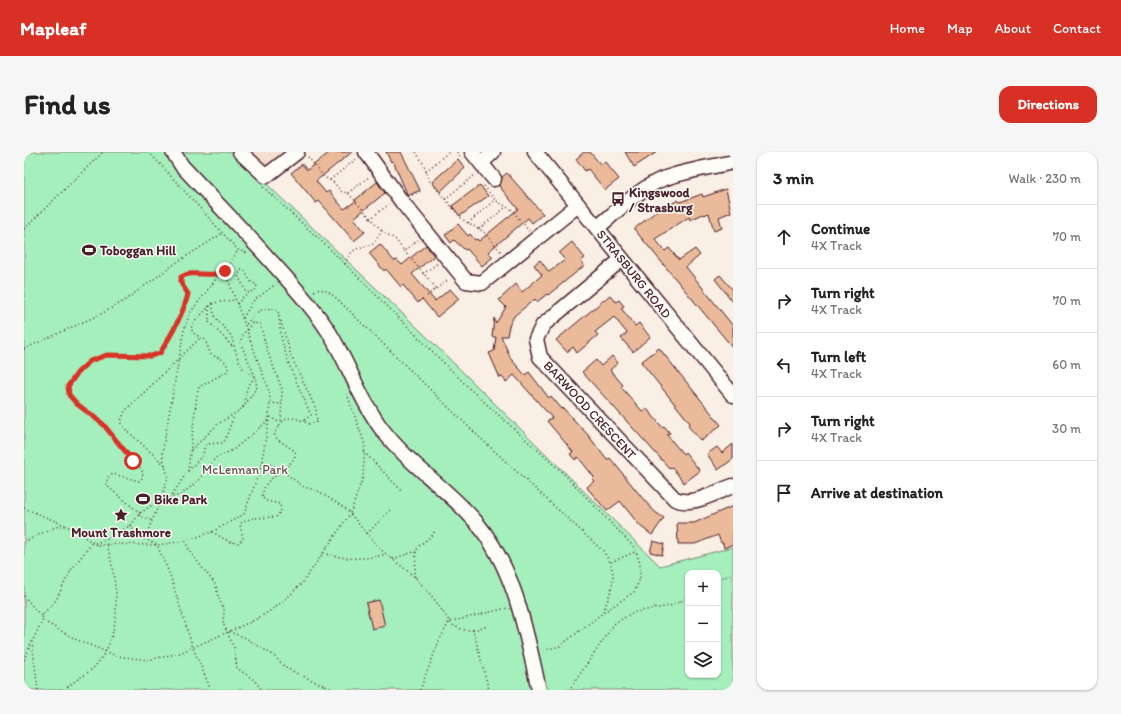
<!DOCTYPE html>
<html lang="en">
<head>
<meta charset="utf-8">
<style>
	body { margin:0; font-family:Itim,sans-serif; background:#f6f6f6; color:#222 }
	.controls { position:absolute; right:12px; bottom:12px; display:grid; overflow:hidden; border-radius:8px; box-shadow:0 1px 3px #0004 }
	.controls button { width:36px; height:36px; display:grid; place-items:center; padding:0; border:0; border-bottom:1px solid #e0e0e0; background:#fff; color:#222; font:20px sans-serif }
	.stop { position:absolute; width:12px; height:12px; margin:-9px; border:3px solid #d93025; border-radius:50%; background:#fff }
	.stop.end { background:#d93025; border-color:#fff; box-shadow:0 1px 4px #0008 }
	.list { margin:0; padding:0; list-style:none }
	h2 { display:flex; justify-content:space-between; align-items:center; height:52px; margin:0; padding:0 16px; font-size:17px }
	h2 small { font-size:13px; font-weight:400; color:#767676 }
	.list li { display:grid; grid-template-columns:26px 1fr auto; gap:12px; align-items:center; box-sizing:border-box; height:64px; padding:0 16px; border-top:1px solid #e0e0e0 }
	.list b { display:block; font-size:15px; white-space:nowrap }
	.list p { margin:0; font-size:13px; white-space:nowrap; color:#767676 }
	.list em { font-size:13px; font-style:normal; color:#767676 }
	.icon { flex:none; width:22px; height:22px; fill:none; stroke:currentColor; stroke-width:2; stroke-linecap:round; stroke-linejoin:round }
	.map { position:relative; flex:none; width:709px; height:538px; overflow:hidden; border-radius:12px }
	header { display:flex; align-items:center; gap:24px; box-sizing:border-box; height:56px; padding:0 20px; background:#d93025; color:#fff }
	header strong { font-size:19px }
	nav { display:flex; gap:22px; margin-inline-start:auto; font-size:14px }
	.intro { display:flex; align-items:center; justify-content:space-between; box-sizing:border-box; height:96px; padding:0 24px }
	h1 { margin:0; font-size:28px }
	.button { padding:10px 18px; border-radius:12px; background:#d93025; color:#fff; font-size:14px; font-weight:700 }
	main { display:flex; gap:24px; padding:0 24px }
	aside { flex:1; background:#fff; border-radius:12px; box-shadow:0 1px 3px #0004 }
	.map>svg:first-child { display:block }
	.built { fill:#f4dfce }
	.green { fill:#a5efbd; stroke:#788774; fill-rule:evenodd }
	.building { fill:#eaba9a; stroke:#4a1f2b }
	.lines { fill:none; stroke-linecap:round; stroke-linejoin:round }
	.minor-casing { stroke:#4a1f2b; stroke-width:17 }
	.path { stroke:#4a1f2b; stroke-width:1.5; stroke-dasharray:1 3; stroke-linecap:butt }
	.minor { stroke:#fdfcf7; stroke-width:14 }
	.route { stroke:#d93025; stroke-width:5 }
	.labels { text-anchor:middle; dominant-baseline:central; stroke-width:3; stroke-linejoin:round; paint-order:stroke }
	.poi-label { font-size:13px; font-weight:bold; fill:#4a1f2b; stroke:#fdfcf7; text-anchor:start }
	.street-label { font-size:13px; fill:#4a1f2b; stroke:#fdfcf7 }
	.park-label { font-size:13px; fill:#615350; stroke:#fdfcf7 }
</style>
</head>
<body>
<header>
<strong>Mapleaf</strong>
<nav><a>Home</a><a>Map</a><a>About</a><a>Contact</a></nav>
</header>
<div class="intro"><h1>Find us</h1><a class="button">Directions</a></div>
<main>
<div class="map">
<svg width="709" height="538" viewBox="0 0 709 538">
	<rect width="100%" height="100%" fill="#f9efe4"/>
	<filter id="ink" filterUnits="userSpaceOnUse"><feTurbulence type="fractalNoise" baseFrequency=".025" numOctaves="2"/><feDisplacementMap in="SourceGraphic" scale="8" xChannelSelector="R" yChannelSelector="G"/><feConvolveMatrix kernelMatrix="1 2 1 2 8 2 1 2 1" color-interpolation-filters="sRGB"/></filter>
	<g filter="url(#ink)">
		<path class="built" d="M209,0H282L241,31Z"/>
		<path class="green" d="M0,0H209L402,184L636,414L709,395V538H0ZM664,421H694V523H664Z"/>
		<g class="building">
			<path d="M306,0H328L292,29L302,41L305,39L320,57L332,49L331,48L353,30L361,41L330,66L341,80L330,89L295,49L292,51L267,21L278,12L283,18Z"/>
			<path d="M362,0H377L396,38L384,44L369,9L367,10Z"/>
			<path d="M560,0H566L577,13L581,10L595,27L581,38L564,17L561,19L552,7Z"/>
			<path d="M601,0H633L610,15Z"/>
			<path d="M434,7L441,16L416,40L408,30Z"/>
			<path d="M483,21L519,62L508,71L504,66L464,100L469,105L458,114L443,97L441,98L430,88L427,91L421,83L434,72L444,84L446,82L451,88L453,87L455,89L494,57L475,34L478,25Z"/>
			<path d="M456,33L464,44L436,64L428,54Z"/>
			<path d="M702,37L707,60L695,65L698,76L690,79L685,61L680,63L679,62L666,68L665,65L631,87L641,99L645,96L655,108L671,97L676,103L662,115L709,174V196L610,77L639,54L640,56L654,48L656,50L678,42L679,45Z"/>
			<path d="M548,90L561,106L557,109L560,114L524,143L523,142L513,150L511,147L490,164L485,174L483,184H477L487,207L501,223L505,220L525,246L527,244L538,257L539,256L564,283L583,308L586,306L620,348L631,360L640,366L628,383L616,374L596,349L583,359L564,337L563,335L570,329L568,327L570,325L554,305L551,308L546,302L549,300L523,269L528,266L490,223L482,230L478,225L476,226L465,201L470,199L472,185H468L470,166L472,171L482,155L475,148L492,132L498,140L518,123L510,113L516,108L525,120L541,108L535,101Z"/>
			<path d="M356,92L370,109L373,108L378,113L402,93L410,104L388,122L411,149L426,137L435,147L413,165L398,147L394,151L379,133L377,135L362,117L360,119L345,101Z"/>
			<path d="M696,123L709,138V150L691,127Z"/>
			<path d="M586,143L592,150L595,148L600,154L597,156L600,160L611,174L615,171L626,185L609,200L597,186L603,181L590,165L571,180L574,183L553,201L549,195L543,200L532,188Z"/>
			<path d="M635,196L697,273L677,289L664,274L666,271L617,210Z"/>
			<path d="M588,204L594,211L586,218L599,233L597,235L619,260L623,257L639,276L640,274L646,281L643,283L659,302L661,300L676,319L660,331L648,315L646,317L558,220L572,208L577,214Z"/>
			<path d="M709,292V307L694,318L683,302L693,295L698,301Z"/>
			<path d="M709,354V392L700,396L699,391H697L694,383L671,392H654L653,371H670Z"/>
			<path d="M629,389L640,392L638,403L626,400Z"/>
			<path d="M355,448L361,474L348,477L342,451Z"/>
		</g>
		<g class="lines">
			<defs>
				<g id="minor">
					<path d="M149,0L158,14C184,42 210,69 236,97C258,122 282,146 301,174C323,206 334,245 357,276C384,312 423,336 452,370C491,416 502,480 515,538"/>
					<path d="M216,0L242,24L273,0"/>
					<path d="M342,0L378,50L442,129L458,131L554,53"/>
					<path d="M448,0L470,27"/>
					<path d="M511,0L709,243"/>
					<path d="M457,11L469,0"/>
					<path d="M573,76C592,60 612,40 634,29C657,19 684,16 709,10"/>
					<path d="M598,107L519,173L512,187L516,205L651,347C669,355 691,340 709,334"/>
				</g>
			</defs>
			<use href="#minor" class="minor-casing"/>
			<g class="path">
				<path d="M125,0L214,98L223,101"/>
				<path d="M392,0L400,13L405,28L439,68L460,80L478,101"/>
				<path d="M433,0L437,7"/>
				<path d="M284,5L300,25L309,30L318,40L324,41L358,79"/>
				<path d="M402,19L425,0"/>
				<path d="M306,28L332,7"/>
				<path d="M460,34L471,48L488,58L505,79"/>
				<path d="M239,35L310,101L447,238L540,322L611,396L616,412V427L610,440L576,463L536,494L518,499"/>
				<path d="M324,41L345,25"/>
				<path d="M388,43L399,38"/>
				<path d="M421,47L451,23"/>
				<path d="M346,67L365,52"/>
				<path d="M444,71L471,48"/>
				<path d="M0,77L79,0"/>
				<path d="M455,77L482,55"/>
				<path d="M380,99L413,137"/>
				<path d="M321,112C326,98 333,95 348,93L358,79L372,88L380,99L394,88"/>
				<path d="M217,118L221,119L226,129L233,133L231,139L223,141L214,124Z"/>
				<path d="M399,122L414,111"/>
				<path d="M290,139C298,135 303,139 310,144L453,283L579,399C596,422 588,436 579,460"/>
				<path d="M403,144L425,127"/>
				<path d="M213,152L223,141"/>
				<path d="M185,154V170L209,195"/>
				<path d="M219,166L229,149L252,132"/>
				<path d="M257,169L267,204L292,257L293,270L285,272L279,269"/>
				<path d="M223,178L228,171L236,172L243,198L258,237L257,270"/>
				<path d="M0,197L79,161L100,149L149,113L199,81"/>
				<path d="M246,251L258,252"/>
				<path d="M219,256L233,235L231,224L216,190L222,177"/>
				<path d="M246,265L256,271"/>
				<path d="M167,298L194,272L219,256L223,236L231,224C227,222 221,219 218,215C213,207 211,196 208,186C203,174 188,171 189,152"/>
				<path d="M340,300L377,338"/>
				<path d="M141,313L100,276L97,269L101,259L177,185"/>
				<path d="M164,319L179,303L180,296L183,292L198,291L201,288L210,263"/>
				<path d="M250,323L238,308L257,318L280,335L294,339L322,357L356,397L391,425L410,447L428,473L439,478H449L465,538"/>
				<path d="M146,346L164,319L173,242L175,235L204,219C204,208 196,206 187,203L181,188L169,181L167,176L169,171L189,151L211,148"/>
				<path d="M0,356L43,374L74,394L83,392L133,393L161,389L188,380L220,362L236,318L245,268L246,242L201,119L214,98"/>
				<path d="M116,361L83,334V326L89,322L115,329L119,325L118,318L79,272L53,252L45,243L44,233L54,220L66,209L83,203L127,204L136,201C148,182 159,164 164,142L157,131V125C169,117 187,127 201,119"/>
				<path d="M115,363L129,369"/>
				<path d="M107,373L110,380L114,383L133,393L146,423L169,496L187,538"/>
				<path d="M188,380L206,390L215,391L219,387L216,372C225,364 240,366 252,365L257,359L256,352L242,349L238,345C239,339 240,334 244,330C251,322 274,311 271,299L253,287L250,282C258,268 262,262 279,269L287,263L266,215L258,190L254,158C237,153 230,162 221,174"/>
				<path d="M343,382L367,357"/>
				<path d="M120,388L136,350L144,325L138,302L160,178L166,161L195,123"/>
				<path d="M161,389L166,400L192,433L194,445L200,458L199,471L210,496L213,516L230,528L238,538"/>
				<path d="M0,390L31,375L41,374"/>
				<path d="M71,391L82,388L107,373L116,361L130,352L158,342L175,328L191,306L209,298L245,268"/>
				<path d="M299,401C321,408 341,408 362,402"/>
				<path d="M369,407L392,399"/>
				<path d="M587,410L611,400"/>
				<path d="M391,425L392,399L396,393L410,382V377"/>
				<path d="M694,427L709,422"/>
				<path d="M0,444L23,471L53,488L93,504L124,508L156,501L231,468L252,455L264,445L279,430L326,362L339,325L341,293L323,242"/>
				<path d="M17,464L32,448L47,418L68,391"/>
				<path d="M449,478L464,474"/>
				<path d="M205,480L220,485L249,503L262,516L270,520L310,538"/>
				<path d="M0,508L7,491L8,490"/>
				<path d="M14,538L8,490L19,467"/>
				<path d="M41,538C49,528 64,523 72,513C101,479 93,431 83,392"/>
				<path d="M396,538L415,489L425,470L483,456"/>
				<path d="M545,538L591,471L610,460L646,454L664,446"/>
			</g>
			<use href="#minor" class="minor"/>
		</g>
	</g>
	<g class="lines" filter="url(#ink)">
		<path class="route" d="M109,309L79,272L53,252L45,243L44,234L54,220L66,209L83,203L127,204L136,201C148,182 159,163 164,142L157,131V125C169,117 187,127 201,119"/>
	</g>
	<defs>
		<symbol id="bus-bare" viewBox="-9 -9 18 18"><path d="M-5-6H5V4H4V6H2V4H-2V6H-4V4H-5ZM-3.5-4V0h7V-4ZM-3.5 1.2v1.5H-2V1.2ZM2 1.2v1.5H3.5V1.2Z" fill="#4a1f2b" stroke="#fdfcf7" stroke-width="2.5" paint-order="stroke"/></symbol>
		<symbol id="stadium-bare" viewBox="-9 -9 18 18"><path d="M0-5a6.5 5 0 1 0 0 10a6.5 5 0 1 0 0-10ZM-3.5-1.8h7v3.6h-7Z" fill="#4a1f2b" stroke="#fdfcf7" stroke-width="2.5" paint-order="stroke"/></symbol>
		<symbol id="sight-bare" viewBox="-9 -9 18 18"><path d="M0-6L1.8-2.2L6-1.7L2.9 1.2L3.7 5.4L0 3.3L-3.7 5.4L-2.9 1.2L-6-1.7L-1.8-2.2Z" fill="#4a1f2b" stroke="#fdfcf7" stroke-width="2.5" paint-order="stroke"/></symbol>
	</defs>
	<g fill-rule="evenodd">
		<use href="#bus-bare" x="584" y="37" width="20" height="20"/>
		<use href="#stadium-bare" x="55" y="88" width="20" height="20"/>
		<use href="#stadium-bare" x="109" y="337" width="20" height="20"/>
		<use href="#sight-bare" x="87" y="353" width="20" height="20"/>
	</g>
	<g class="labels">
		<g class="poi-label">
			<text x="605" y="40">Kingswood<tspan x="605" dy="15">/ Strasburg</tspan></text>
			<text x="76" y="98">Toboggan Hill</text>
			<text x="130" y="347">Bike Park</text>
			<text x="97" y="380" text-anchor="middle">Mount Trashmore</text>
		</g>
		<g class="street-label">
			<text transform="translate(610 122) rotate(51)">STRASBURG ROAD</text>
			<text transform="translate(566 258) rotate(47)">BARWOOD CRESCENT</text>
		</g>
		<g class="park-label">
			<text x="221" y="317">McLennan Park</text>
		</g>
	</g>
</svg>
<div class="controls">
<button>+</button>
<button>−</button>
<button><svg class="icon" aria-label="layers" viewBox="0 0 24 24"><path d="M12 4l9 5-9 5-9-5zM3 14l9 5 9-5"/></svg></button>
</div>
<div class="stop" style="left:109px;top:309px"></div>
<div class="stop end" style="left:201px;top:119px"></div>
</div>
<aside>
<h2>3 min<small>Walk · 230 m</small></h2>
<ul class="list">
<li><svg class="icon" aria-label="ahead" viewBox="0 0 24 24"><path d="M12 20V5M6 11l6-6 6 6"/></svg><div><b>Continue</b><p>4X Track</p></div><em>70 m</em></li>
<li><svg class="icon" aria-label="right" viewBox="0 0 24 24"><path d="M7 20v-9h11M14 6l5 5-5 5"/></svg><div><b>Turn right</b><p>4X Track</p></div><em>70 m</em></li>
<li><svg class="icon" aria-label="left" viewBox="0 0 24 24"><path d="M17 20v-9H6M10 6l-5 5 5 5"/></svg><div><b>Turn left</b><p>4X Track</p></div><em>60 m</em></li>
<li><svg class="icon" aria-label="right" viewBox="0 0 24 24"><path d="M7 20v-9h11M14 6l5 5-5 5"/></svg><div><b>Turn right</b><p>4X Track</p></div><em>30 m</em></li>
<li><svg class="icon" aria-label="arrive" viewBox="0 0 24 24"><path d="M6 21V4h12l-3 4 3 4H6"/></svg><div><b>Arrive at destination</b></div></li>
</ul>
</aside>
</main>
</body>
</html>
